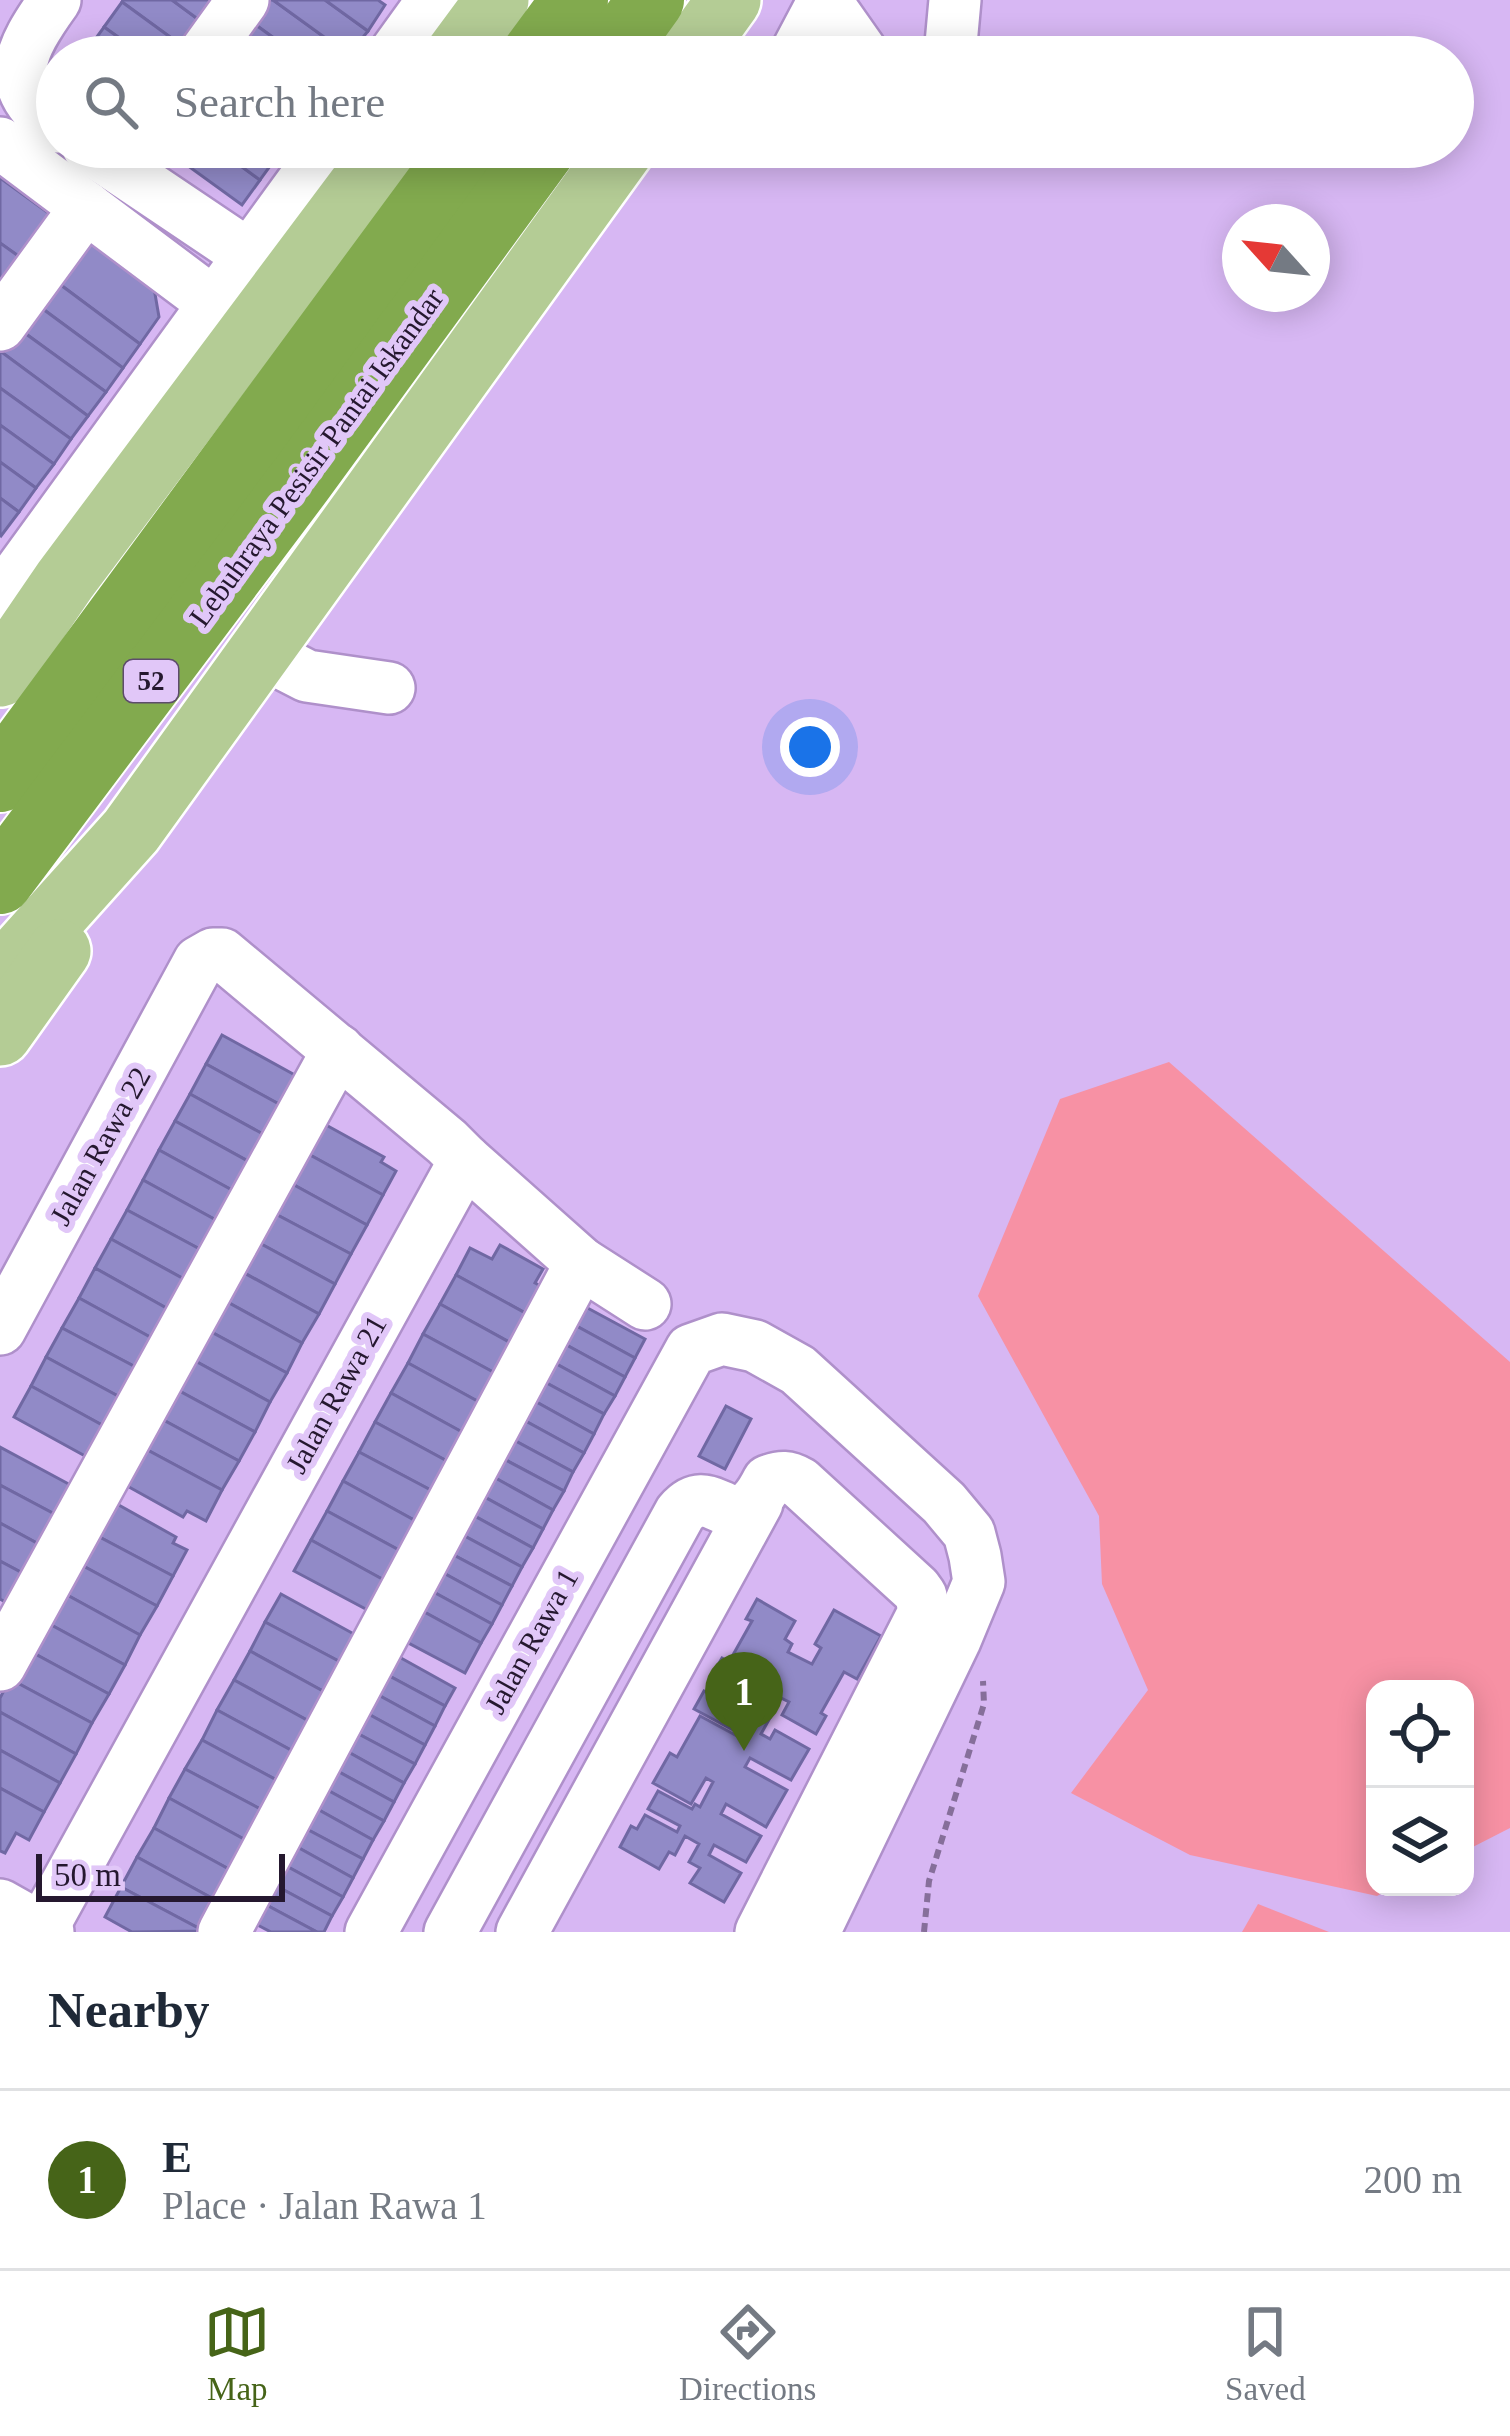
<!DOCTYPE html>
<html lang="en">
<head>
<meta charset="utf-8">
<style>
	body { margin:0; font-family:Georgia,serif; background:#f6f6f7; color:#1f2937 }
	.controls { position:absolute; right:36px; bottom:36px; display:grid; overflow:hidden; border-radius:24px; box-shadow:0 6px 30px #0003 }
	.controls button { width:108px; height:108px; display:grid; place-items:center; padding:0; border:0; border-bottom:3px solid #e0e1e3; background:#fff; color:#1f2937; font:60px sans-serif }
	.compass { position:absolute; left:1222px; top:204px; width:108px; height:108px; border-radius:50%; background:#fff; box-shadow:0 6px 30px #0003; rotate:297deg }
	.scale { position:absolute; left:36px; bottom:30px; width:249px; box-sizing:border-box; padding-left:12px; border:6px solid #25182f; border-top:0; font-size:33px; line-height:42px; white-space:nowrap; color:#25182f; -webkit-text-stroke:9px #e1c7f8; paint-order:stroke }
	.you { position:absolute; left:810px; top:747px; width:42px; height:42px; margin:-30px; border:9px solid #fff; border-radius:50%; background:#1a73e8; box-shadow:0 0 0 18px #1a73e833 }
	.badge { display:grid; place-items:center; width:78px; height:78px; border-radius:50%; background:#466418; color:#fff; font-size:39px; font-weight:700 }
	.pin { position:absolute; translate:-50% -99px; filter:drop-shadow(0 3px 6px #0008) }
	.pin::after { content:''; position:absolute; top:63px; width:42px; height:36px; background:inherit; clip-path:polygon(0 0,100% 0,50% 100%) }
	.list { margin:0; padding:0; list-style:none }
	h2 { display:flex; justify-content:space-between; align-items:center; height:156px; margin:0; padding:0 48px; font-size:51px }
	h2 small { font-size:39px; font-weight:400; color:#747a83 }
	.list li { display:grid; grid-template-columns:78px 1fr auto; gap:36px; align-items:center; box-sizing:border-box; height:180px; padding:0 48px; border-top:3px solid #e0e1e3 }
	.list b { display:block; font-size:45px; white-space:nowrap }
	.list p { margin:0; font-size:39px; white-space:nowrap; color:#747a83 }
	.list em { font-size:39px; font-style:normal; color:#747a83 }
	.icon { flex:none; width:66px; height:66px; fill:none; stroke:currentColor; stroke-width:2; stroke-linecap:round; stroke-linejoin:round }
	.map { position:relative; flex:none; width:1510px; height:1932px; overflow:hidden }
	.search { position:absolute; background:#fff; box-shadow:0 6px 30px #0003; left:36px; right:36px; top:36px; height:132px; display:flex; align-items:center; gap:30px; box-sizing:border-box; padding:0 42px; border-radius:66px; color:#747a83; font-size:45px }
	.sheet { height:336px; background:#fff }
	nav { display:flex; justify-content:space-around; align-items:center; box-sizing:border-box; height:168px; border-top:3px solid #e0e1e3; background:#fff; font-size:33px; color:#747a83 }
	nav a { display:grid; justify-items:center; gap:6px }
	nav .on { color:#466418 }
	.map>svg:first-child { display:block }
	.green { fill:#f791a4 }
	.building { fill:#918ac7; stroke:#7068a3; stroke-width:3 }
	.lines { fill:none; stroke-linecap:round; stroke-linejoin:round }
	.minor-casing { stroke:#af90ca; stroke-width:56 }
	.major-casing { stroke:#fff; stroke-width:68 }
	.highway-casing { stroke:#fff; stroke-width:70 }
	.path { stroke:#866f9a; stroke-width:6; stroke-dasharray:9 6; stroke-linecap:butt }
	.minor { stroke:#fff; stroke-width:51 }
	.major { stroke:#b4cc95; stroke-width:63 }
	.highway { stroke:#82aa4e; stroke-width:66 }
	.labels { text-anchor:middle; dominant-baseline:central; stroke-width:12; stroke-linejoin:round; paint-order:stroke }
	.shield { fill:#e1c7f8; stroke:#5d4c6b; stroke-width:3 }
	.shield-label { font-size:27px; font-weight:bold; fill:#25182f }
	.street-label { font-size:30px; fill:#25182f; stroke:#e1c7f8 }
</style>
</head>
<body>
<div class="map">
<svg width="1510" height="1932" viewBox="0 0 1510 1932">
	<rect width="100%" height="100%" fill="#d7b7f3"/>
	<g class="green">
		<path d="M1169,1062L1510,1362V1828L1465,1851V1689H1375V1887H1394L1377,1896L1190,1855L1071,1793L1148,1690L1102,1584L1099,1516L978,1296L1060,1099Z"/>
		<path d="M1258,1904L1329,1932H1242Z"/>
	</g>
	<g class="building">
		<path d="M123,0H172L210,28L192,53L122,2Z"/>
		<path d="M172,0H224L210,28Z"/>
		<path d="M263,0H273L349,55L300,57L249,20Z"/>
		<path d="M273,0H325L368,31L349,55Z"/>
		<path d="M325,0H378L385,5L368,31Z"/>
		<path d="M122,2L192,53L189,57H146L104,27Z"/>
		<path d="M249,20L300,57H247L230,45Z"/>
		<path d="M104,27L146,57H93L86,52Z"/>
		<path d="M162,147H215L260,180L242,205Z"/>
		<path d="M215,147H267L278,155L260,180Z"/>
		<path d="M0,178L54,217L24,260L0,243Z"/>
		<path d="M81,235L154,288L159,317L140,344L50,277Z"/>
		<path d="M0,243L24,260L7,284L0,279Z"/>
		<path d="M50,277L140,344L123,368L32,301Z"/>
		<path d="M32,301L123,368L106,392L15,326Z"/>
		<path d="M15,326L106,392L88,416L0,351V346Z"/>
		<path d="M0,351L88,416L71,439L0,388Z"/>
		<path d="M0,388L71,439L54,464L0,425Z"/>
		<path d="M0,425L54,464L36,488L0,462Z"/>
		<path d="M0,462L36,488L19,512L0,498Z"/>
		<path d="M0,498L19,512L1,536L0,535Z"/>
		<path d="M222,1035L304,1080L288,1109L206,1064Z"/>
		<path d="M206,1064L288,1109L272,1139L190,1094Z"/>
		<path d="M190,1094L272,1139L257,1166L175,1121Z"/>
		<path d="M317,1120L384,1157L381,1162L396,1171L383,1195L301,1150Z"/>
		<path d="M175,1121L257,1166L241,1195L159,1150Z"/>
		<path d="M159,1150L241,1195L225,1225L143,1180Z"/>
		<path d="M301,1150L383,1195L367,1225L285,1180Z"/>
		<path d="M143,1180L225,1225L209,1254L127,1210Z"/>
		<path d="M285,1180L367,1225L351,1254L268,1210Z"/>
		<path d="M127,1210L209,1254L193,1284L111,1239Z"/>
		<path d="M268,1210L351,1254L335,1284L252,1239Z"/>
		<path d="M111,1239L193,1284L177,1314L95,1268Z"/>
		<path d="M252,1239L335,1284L319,1314L237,1269Z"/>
		<path d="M500,1245L543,1269L535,1283L552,1292L538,1320L456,1275L470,1248L492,1259Z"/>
		<path d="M95,1268L177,1314L161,1343L79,1298Z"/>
		<path d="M237,1269L319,1314L302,1343L220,1298Z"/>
		<path d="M456,1275L538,1320L522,1349L440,1304Z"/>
		<path d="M79,1298L161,1343L145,1372L62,1328Z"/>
		<path d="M220,1298L302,1343L287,1373L204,1328Z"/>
		<path d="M440,1304L522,1349L506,1379L423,1334Z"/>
		<path d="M582,1305L645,1339L635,1358L571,1323Z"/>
		<path d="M571,1323L635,1358L625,1377L561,1342Z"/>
		<path d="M62,1328L145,1372L129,1402L46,1357Z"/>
		<path d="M204,1328L287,1373L270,1402L188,1357Z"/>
		<path d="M423,1334L506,1379L490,1408L408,1363Z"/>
		<path d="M561,1342L625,1377L615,1396L551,1361Z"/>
		<path d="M46,1357L129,1402L113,1431L31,1386Z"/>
		<path d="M188,1357L270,1402L255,1432L172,1387Z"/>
		<path d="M551,1361L615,1396L604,1414L541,1380Z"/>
		<path d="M408,1363L490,1408L473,1438L391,1393Z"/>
		<path d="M541,1380L604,1414L594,1434L531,1399Z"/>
		<path d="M31,1386L113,1431L96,1462L14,1417Z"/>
		<path d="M172,1387L255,1432L239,1461L156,1416Z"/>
		<path d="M391,1393L473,1438L458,1467L375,1422Z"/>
		<path d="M531,1399L594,1434L584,1453L520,1418Z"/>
		<path d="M726,1406L751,1419L725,1469L699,1456Z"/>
		<path d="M156,1416L239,1461L222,1490L140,1446Z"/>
		<path d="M520,1418L584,1453L573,1472L510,1438Z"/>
		<path d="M375,1422L458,1467L442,1496L359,1452Z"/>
		<path d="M510,1438L573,1472L564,1491L500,1457Z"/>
		<path d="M140,1446L222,1490L206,1521L187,1511L183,1517L120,1482Z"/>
		<path d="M0,1447L78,1489L62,1518L0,1485Z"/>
		<path d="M359,1452L442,1496L425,1526L343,1481Z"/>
		<path d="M500,1457L564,1491L553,1510L490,1475Z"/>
		<path d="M490,1475L553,1510L543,1529L479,1494Z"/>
		<path d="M343,1481L425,1526L410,1556L327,1511Z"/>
		<path d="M0,1485L62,1518L46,1548L0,1523Z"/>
		<path d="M479,1494L543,1529L533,1548L469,1513Z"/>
		<path d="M108,1499L176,1537L173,1543L187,1550L173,1576L90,1532Z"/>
		<path d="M327,1511L410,1556L393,1585L311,1540Z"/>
		<path d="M469,1513L533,1548L522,1567L459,1533Z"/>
		<path d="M0,1523L46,1548L30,1577L0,1561Z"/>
		<path d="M90,1532L173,1576L157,1606L74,1561Z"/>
		<path d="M459,1533L522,1567L512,1586L448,1552Z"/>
		<path d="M311,1540L393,1585L377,1615L294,1571Z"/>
		<path d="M448,1552L512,1586L502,1605L438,1570Z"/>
		<path d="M0,1561L30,1577L14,1607L0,1599Z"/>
		<path d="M74,1561L157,1606L140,1635L58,1590Z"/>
		<path d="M438,1570L502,1605L492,1624L428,1589Z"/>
		<path d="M428,1589L492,1624L481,1643L417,1608Z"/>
		<path d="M58,1590L140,1635L125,1665L42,1620Z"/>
		<path d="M281,1594L363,1639L348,1666L265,1622Z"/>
		<path d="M757,1599L795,1621L785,1639L792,1644L788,1652L812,1664L821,1648L815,1644L834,1610L881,1636L857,1679L844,1672L821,1713L826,1716L816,1734L782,1715L789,1702L781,1698L761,1734L770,1739L775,1730L809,1749L791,1780L750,1758L745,1767L787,1790L766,1827L726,1804L721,1814L761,1836L746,1862L714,1845L709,1855L741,1873L724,1902L690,1883L700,1868L689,1862L699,1844L685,1836L675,1855L669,1852L659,1869L620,1847L631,1826L637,1829L645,1815L677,1832L680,1826L648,1809L658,1791L692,1809L695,1804L700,1807L713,1782L706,1778L691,1804L653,1783L670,1753L677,1757L700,1716L739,1737L748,1720L741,1716L733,1730L694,1709L704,1691L728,1704L734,1694L755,1705L764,1689L759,1686L751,1700L711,1677L722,1658L729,1662L752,1621L746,1619Z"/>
		<path d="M417,1608L481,1643L465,1673L401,1639Z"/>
		<path d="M42,1620L125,1665L109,1694L26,1649Z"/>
		<path d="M265,1622L348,1666L332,1696L250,1651Z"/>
		<path d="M26,1649L109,1694L92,1723L10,1679Z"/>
		<path d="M250,1651L332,1696L316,1725L234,1680Z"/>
		<path d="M392,1653L455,1688L445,1706L382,1672Z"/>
		<path d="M382,1672L445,1706L435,1726L371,1691Z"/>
		<path d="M10,1679L92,1723L76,1754L0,1712V1698Z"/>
		<path d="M234,1680L316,1725L300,1755L217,1710Z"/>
		<path d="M371,1691L435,1726L425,1745L361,1710Z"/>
		<path d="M217,1710L300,1755L284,1784L202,1740Z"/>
		<path d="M361,1710L425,1745L415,1764L351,1730Z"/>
		<path d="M0,1712L76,1754L60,1783L0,1750Z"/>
		<path d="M351,1730L415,1764L404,1783L341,1748Z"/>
		<path d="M202,1740L284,1784L268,1813L185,1769Z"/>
		<path d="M341,1748L404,1783L394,1802L330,1767Z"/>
		<path d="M0,1750L60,1783L44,1812L0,1788Z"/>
		<path d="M330,1767L394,1802L384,1821L320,1786Z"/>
		<path d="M185,1769L268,1813L251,1843L169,1798Z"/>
		<path d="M320,1786L384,1821L373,1840L310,1805Z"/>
		<path d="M0,1788L44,1812L29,1840L16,1833L5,1853L0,1851Z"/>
		<path d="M169,1798L251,1843L236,1873L154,1828Z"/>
		<path d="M310,1805L373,1840L363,1859L299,1825Z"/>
		<path d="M299,1825L363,1859L353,1878L290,1843Z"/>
		<path d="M154,1828L236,1873L219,1902L137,1857Z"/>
		<path d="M290,1843L353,1878L343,1897L279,1862Z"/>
		<path d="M137,1857L219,1902L204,1931L121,1887Z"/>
		<path d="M279,1862L343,1897L332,1916L269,1882Z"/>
		<path d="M269,1882L332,1916L324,1932H317L259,1901Z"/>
		<path d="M121,1887L204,1931L132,1932L105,1917Z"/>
		<path d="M259,1901L317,1932H271L248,1920Z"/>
	</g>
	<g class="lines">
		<defs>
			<g id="minor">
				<path d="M55,0C19,50 0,86 57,127"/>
				<path d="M825,0L865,57"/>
				<path d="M951,44L955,0"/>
				<path d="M202,57L243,0"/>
				<path d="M392,57L433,0"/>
				<path d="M794,57L824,0"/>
				<path d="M0,143L243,325"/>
				<path d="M88,147L250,256"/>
				<path d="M0,325L86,207"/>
				<path d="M0,599L328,147"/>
				<path d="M262,653L307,676L389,688"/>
				<path d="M465,1160L581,1263L645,1304"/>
				<path d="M0,1329L199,962L213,954H222L447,1142L465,1160L40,1932"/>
				<path d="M0,1665L338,1050"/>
				<path d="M0,1905L48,1932"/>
				<path d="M224,1932L581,1263"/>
				<path d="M371,1932L691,1350L722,1339L755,1346L798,1370L944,1503L969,1533L975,1556L979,1582L955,1640L814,1932"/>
				<path d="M450,1932L680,1513C714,1473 733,1550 768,1481C781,1476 788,1476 800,1483L916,1589L921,1596L924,1612L761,1932"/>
				<path d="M522,1932L757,1503"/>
			</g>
			<g id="major">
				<path d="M455,57L497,0"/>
				<path d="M688,57L729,0"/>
				<path d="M0,675L65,580L389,147"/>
				<path d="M0,977L131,831L624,147"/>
				<path d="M0,1034L59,951"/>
			</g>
			<g id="highway">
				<path d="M533,57L575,0"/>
				<path d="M610,57L651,0"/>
				<path d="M0,779L466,147"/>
				<path d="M0,881L301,480L544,147"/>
			</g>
		</defs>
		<use href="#minor" class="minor-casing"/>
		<use href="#major" class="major-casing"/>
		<use href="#highway" class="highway-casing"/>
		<path class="path" d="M924,1932L929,1881L984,1704L983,1681"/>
		<use href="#minor" class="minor"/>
		<use href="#major" class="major"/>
		<use href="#highway" class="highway"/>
	</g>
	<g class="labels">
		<rect class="shield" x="124" y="660" width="54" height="42" rx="9"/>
		<g class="shield-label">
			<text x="151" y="681">52</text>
		</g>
		<g class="street-label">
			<text transform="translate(316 457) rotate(-54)">Lebuhraya Pesisir Pantai Iskandar</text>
			<text transform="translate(100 1146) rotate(-61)">Jalan Rawa 22</text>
			<text transform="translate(336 1394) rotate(-61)">Jalan Rawa 21</text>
			<text transform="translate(531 1641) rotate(-61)">Jalan Rawa 1</text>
		</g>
	</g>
</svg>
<div class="controls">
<button><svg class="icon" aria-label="locate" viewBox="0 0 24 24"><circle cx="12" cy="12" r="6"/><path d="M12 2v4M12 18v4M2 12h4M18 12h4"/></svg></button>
<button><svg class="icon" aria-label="layers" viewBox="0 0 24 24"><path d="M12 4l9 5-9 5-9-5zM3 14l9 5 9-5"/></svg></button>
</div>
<svg class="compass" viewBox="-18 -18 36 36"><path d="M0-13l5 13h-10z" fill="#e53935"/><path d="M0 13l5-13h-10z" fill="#747a83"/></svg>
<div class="scale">50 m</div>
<div class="you"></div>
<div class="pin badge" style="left:744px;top:1751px">1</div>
<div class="search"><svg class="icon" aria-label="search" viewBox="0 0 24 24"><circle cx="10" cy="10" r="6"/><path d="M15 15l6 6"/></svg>Search here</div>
</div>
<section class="sheet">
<h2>Nearby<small></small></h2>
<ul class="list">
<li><span class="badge">1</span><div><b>E</b><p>Place · Jalan Rawa 1</p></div><em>200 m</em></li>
</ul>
</section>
<nav>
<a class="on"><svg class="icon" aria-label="map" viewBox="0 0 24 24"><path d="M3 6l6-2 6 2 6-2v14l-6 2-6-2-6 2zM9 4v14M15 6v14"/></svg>Map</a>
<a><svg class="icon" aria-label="directions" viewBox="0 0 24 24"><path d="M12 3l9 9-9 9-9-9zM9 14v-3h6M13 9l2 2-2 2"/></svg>Directions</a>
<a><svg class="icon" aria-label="saved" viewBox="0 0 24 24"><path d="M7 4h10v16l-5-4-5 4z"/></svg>Saved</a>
</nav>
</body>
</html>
